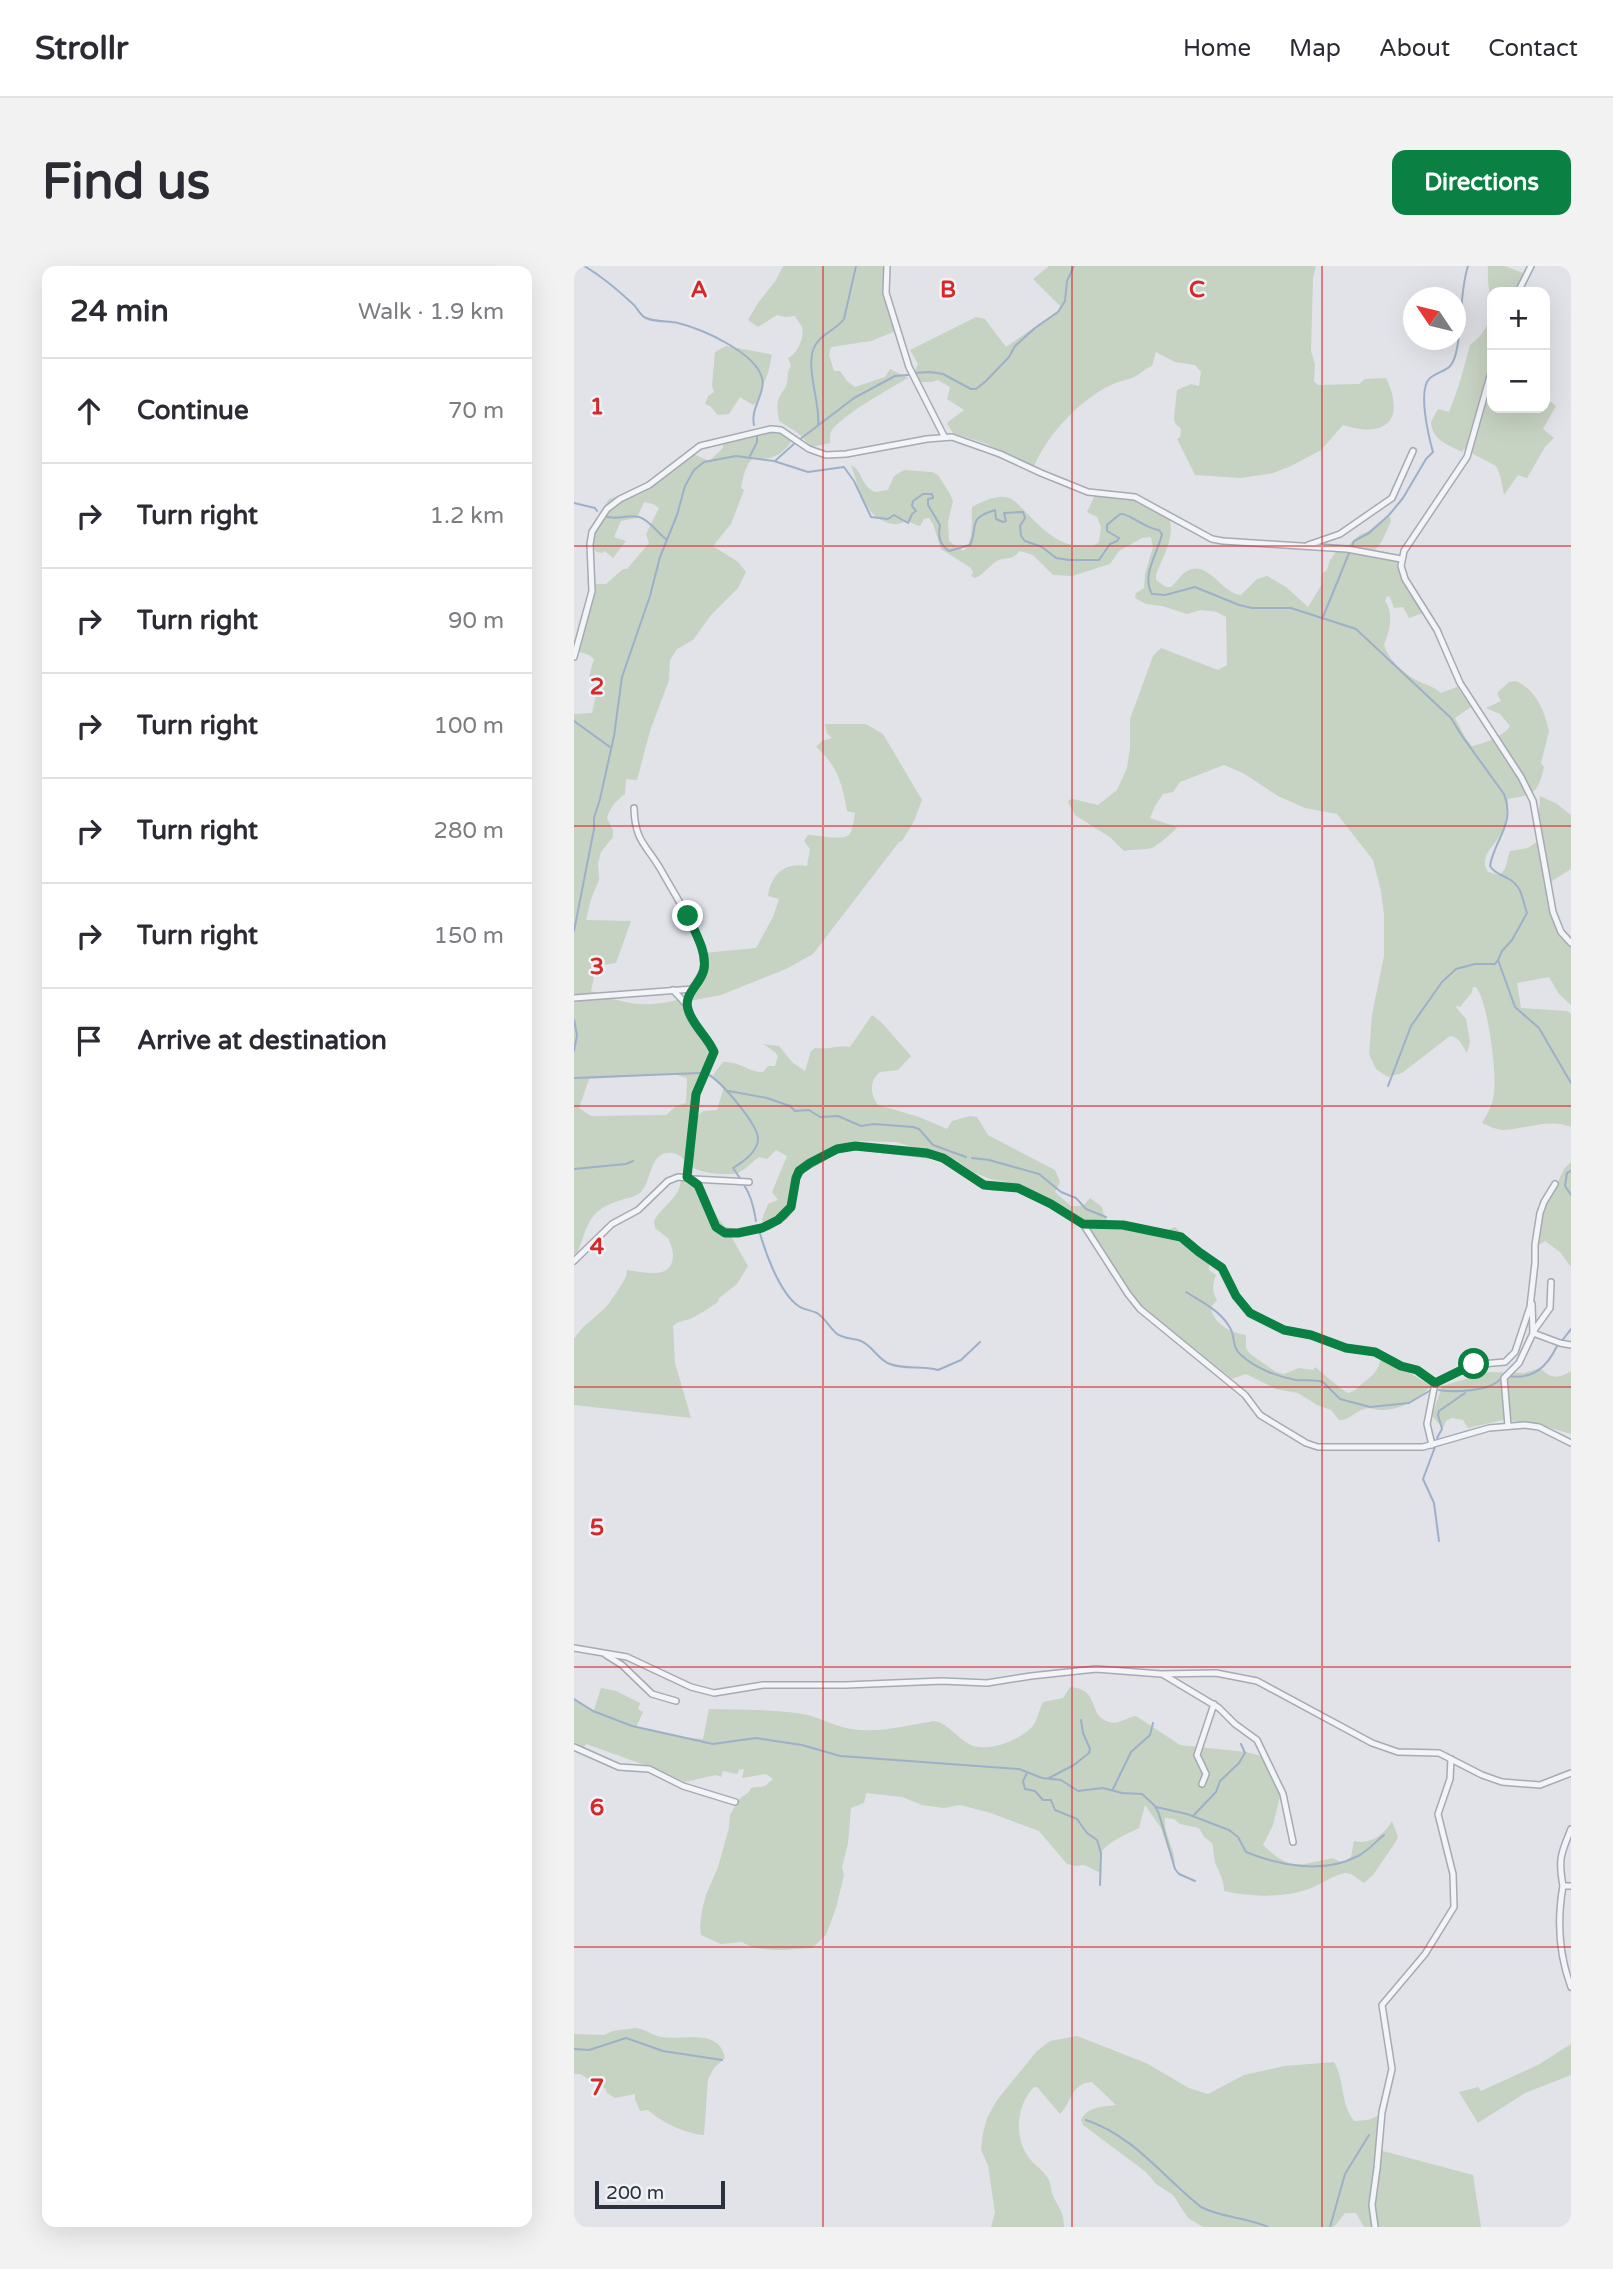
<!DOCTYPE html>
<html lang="en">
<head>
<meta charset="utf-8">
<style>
	body { margin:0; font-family:"Varela Round",sans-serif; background:#f2f2f3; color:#2b2b33 }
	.controls { position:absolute; right:21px; top:21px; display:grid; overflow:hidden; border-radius:14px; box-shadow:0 7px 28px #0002 }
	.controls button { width:63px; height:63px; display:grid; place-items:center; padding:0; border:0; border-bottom:2px solid #e1e1e2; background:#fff; color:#2b2b33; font:35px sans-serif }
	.compass { position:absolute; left:829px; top:21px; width:63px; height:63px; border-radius:50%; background:#fff; box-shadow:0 7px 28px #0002; rotate:305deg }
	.scale { position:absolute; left:21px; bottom:18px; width:130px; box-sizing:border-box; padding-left:7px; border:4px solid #2a313f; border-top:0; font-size:19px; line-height:24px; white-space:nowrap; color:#2a313f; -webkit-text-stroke:5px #f0f2f6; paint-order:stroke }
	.stop { position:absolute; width:21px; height:21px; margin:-16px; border:5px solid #0b8043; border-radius:50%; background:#fff }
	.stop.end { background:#0b8043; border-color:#fff; box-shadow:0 2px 7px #0008 }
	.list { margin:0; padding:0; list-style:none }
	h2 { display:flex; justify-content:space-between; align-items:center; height:91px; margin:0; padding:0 28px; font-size:30px }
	h2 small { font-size:23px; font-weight:400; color:#7c7c81 }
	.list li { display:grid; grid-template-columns:46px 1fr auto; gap:21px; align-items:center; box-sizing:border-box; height:105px; padding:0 28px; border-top:2px solid #e1e1e2 }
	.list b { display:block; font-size:26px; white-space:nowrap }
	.list em { font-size:23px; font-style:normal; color:#7c7c81 }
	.icon { flex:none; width:38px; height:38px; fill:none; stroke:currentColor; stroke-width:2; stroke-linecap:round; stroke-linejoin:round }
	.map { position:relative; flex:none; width:997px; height:1961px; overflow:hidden; border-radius:14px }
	header { display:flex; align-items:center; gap:42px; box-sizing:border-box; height:98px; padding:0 35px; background:#fff; border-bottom:2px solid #e1e1e2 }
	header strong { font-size:33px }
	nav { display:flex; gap:38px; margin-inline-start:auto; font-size:24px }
	.intro { display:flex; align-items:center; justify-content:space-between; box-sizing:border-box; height:168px; padding:0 42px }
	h1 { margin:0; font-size:49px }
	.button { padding:18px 32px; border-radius:14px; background:#0b8043; color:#fff; font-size:24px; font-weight:700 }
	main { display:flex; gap:42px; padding:0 42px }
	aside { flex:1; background:#fff; border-radius:14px; box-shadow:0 7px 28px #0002 }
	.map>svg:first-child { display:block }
	.green { fill:#c6d2c2; fill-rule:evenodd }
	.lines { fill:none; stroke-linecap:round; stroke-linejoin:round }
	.stream { stroke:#9eb0c7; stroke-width:2 }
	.minor-casing { stroke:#a6aab3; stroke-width:8 }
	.minor { stroke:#f3f4f7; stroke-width:5 }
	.route { stroke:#0b8043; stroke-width:9 }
	.grid { fill:none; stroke:#d62828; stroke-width:2; stroke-opacity:0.55 }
	.grid-label { font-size:23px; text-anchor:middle; font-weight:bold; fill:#d62828; stroke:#f0f2f6; stroke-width:5; stroke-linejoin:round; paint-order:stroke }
</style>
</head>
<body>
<header>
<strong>Strollr</strong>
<nav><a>Home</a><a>Map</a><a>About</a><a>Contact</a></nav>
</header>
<div class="intro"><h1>Find us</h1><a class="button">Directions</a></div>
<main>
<aside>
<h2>24 min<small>Walk · 1.9 km</small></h2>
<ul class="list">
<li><svg class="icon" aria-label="ahead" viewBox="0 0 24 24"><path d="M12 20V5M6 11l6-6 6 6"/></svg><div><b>Continue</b></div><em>70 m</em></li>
<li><svg class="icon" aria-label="right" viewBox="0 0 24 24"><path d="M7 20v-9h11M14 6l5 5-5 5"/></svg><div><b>Turn right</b></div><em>1.2 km</em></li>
<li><svg class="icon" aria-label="right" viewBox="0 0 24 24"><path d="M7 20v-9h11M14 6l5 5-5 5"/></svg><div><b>Turn right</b></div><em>90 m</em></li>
<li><svg class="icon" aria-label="right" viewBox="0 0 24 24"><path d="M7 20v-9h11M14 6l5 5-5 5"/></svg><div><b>Turn right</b></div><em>100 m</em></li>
<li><svg class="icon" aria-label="right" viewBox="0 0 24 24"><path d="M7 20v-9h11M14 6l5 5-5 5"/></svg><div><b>Turn right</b></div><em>280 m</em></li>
<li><svg class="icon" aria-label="right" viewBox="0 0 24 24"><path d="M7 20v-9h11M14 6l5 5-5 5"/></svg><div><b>Turn right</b></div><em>150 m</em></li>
<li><svg class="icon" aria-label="arrive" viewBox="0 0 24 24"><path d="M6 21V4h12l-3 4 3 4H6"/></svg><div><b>Arrive at destination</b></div></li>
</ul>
</aside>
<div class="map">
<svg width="997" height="1961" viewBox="0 0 997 1961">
	<rect width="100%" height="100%" fill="#e1e3e9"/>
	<g class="green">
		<path d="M209,0H312L310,24L324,64L297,75L257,81L255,89L260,105H266L273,115L281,121L311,111L316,103L334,112C320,120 263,152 257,166C256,166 256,176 256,177L238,181L224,167L205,155C204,148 202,139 205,132C207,127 212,122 213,117C215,110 212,107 217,100L214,92C223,88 231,72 228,61C226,57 223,54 221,50L211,51L203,49L184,61L174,54L184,37L202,14Z"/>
		<path d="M475,0H742L739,12L737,85L741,98L740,115L744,119L785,118L791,113L812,112C832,154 812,173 769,159L747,184L717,200L699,207L667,212L621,209L603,173L606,171L607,163L601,157L600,152L603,124L617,118L625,120L627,106L621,99L601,96L582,86L578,100C571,102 567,108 560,111C553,114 546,115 539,118C506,133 474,168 460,200L410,177L379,167L373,158L374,156L390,144L373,133L376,121L364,114L358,116H345L341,104L344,98L336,84L402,51L411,53L432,81L488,42L459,13Z"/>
		<path d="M914,0H931L949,7V15L942,26H918V142H971V131L982,140L969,163L980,172L971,181L953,212L944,209L930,229L926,209L922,200L890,183L888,186C873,178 859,175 857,156L864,143L875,146C884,124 890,102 896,79C928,55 912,33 914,0Z"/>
		<path d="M152,80L195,88L198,89L194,107L182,137L179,139L166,131L155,148L144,149L136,140L131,138L134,130L140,126L138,120L141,86Z"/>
		<path d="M201,164L219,173C208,190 198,194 178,193C171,201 169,211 167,222L170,224L157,258L139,280L164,296L172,306L164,322L137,349L119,374L103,383L96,394L95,414L76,465L63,514L52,513L51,528C42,535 36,541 33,552L39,564V571L27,586L24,597L25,614L17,633L12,654L57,655L42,697L22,700L17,725C53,739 72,743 110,732V728L123,709L130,687L182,682L199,651L205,633L194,630C197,608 211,596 233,600L236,583L230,575L234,569C243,569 268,575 275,569C279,565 280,552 281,547L273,545C269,520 263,498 242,481L248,475L258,472L253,467L251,458H292L309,468L348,534L340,555L328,575L325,576L239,688L212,703L147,729L115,735L114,743L139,782L127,808L119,831L116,852H121L129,845L143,844L150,821L139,809L149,796C166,795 174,806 189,806L194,800H201L204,790L201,786L189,778L205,780L219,797L231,805L237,785L241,782C253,784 265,779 276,781L298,749L308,757L337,790L324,804L306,806C295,815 296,828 304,839L345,851L373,863L378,855L396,850L403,851L414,869L481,904L486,916L481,926L497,940H509L516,932L528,941L530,950L534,955L586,967L601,961L617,977L642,992L635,998V1004L642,1009C638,1019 638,1025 643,1034L637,1041C638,1057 657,1067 672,1069V1082L675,1087L702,1106L710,1108L725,1102L739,1104L741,1101C753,1110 762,1120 774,1127C782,1125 783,1122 789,1117C800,1108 806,1104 807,1089L857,1120C843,1134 828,1144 807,1144C801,1144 796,1141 790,1143C780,1146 775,1155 765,1154L757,1144L743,1139L724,1127L702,1123L672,1108L658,1113L564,1038L547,1017L548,1015L531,987L494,943L446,918L416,913L399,906L380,893L322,876L280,875L262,879L230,896L224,905L219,933L214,941L199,954L189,959L188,953L194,938L204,934L198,926L213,890L202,884L193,893L185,891C178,896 170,905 163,907C154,910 127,907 120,902C112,897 108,888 98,887C75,884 78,915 67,926C61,931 54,932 47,934C15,944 15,956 4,985L0,989V448L18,447L23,425L29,416L15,410L20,393L15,389L0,384L17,318H32L49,303H53L75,277L72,268L85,242L79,238L70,236L63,252L47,255L40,271L52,275L39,292L31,285L28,287L23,286L14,277L19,258L35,233L67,222L115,186L135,195L149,182V176ZM100,808L113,812L112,837L102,840L92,849L17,850L5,842L15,813Z"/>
		<path d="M277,199C289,205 286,219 301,226L314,224L320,210L330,204L358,206L364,209L376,228L379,235L374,256L375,275L389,285C401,275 397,255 398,241C410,235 426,226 439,234C443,236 447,242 451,245C466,261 482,278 505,280C513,281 518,282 525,276L527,262L523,251L513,246L522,227L557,230L595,252C602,272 588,291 582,309V314L592,321H597C603,316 606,309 613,305C634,293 647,327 667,329L683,313L693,310L712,321L734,341L747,320L748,307L753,304L756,294L762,286L770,283L787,268L793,266L814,250L816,251L817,255L808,275L801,284L811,286L821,292L826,307L851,346L835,352L829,341L820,342L816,331L813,330L811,335C820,348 816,364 810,379C815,394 828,406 842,414C851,419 860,420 867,427L883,421L897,441L881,452L891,471L898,480C911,477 929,471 936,460L926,448L912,442L927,435L923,427L935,416L942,415C962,424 970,444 975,465L967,497L970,501C964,527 960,529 934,533C933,543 932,553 930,562C925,577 903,589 914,606L926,609L931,603L936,585L954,582L961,577L968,576L964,561L966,530L983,538L997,549V603L975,617L982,651L997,674V739L985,728L975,711L943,717L947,742L993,745L997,748V861C975,852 952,863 930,864C922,864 915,860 908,857C914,847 919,838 920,827C923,808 914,735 902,721H899L898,726L886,741L883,740L882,741L892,753L896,776L893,787C888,780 886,771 876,770L828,807L814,811L802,803L795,788L798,749L810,690V649L807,625L799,594L763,548L731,542L704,530L669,507L650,499L606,516L599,526L589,528L581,540L576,552L603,561C601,565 583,580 578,582C572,584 557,583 550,585L537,572L501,549L494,536L495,534L499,533L524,539L543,524L553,502L556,482V453L579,390L587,382L644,404L653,399L652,351L643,346L627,344L613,348L588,340L572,338L561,332L562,327L570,322L571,308L579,281L577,271L568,272L545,285L536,298L498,310L479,309L459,289L446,285C436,295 436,290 425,294C416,298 411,308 401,312L397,310L399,307L397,302L367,283L359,258L355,252L350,253L346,260C341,259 335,255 330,256C326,257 323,259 319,258C289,252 286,224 277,199Z"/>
		<path d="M997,896V1001L986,986L971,975L961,981L960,970L968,955L969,943L979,927L990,903Z"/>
		<path d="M106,907L122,917L135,940L154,965L174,1000L163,1018L145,1032L144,1036C137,1041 123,1050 116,1053C109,1055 105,1055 99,1060L101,1097L117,1152L0,1139V1073C8,1060 18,1054 29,1044C37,1036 46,1021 52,1011L53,1004C69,1006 99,1015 99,989C99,983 96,978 95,973L81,962L80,955C89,938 111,930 106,907Z"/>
		<path d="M966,1102C977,1113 984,1113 997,1105V1168L967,1159L929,1154L894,1162L889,1154L878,1152L872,1155L869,1162L858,1150L868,1120L915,1106L950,1107Z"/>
		<path d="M496,1421C527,1423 513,1450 535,1456C546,1459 552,1451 562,1450L606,1479L672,1486L691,1491L708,1523L699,1559L689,1579C717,1606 725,1599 759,1592L768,1597L777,1591L780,1575C796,1579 810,1569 818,1555L824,1571L821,1577L799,1609L790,1617L777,1608L771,1607C758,1610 747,1618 735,1623C709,1632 677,1631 650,1625C650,1614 645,1606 641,1596C639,1589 640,1583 638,1577L630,1571L625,1562L606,1558L600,1553L591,1552C589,1569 604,1588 600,1600L587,1562L571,1539L565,1562C555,1567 529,1578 526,1589C525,1595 527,1602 527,1607L510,1599L501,1600L493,1598L465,1565L417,1547L386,1539L370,1542L348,1539L328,1531L292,1527L290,1537L277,1542L274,1577L268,1601L270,1609L262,1642L252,1669L238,1682C217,1683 187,1688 168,1676L147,1678L127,1669L126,1661L128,1644L132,1629L144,1601L155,1562L156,1549L165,1533L175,1526L177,1522L191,1520L199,1513L192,1508L168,1512L170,1503L165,1504L163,1508L149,1505L147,1511L142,1509L111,1516L85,1504L12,1478L9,1482L0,1476V1434L20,1444L27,1422L42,1425L66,1437L64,1443L69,1446L62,1461L107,1471L129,1473L135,1443C164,1444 194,1443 222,1447C244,1449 263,1463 285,1464C310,1466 335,1459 360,1455C376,1458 382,1472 397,1479C414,1487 451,1473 461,1457C464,1450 466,1442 469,1436L489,1432Z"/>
		<path d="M61,1762C71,1763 78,1769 87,1771C109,1775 145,1761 151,1792L140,1802L134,1813L130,1869C112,1868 87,1856 74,1844L66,1845L61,1833V1828L41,1832L33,1827L32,1823L6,1808H0V1768L30,1769L39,1765Z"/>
		<path d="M503,1770L572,1797L615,1822L634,1828L670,1809L710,1800L760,1796C771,1815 766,1837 780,1855L794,1854L806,1849L805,1884L899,1909L907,1961H790L782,1947H771L760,1961H629L614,1952L599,1929L582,1918L572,1906L509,1859L507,1854C514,1840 528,1841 542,1839L518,1816C497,1817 498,1836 486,1848L463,1821H460C443,1838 440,1869 453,1889C458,1898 470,1904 475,1914C477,1919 477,1925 479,1930C485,1942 490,1947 490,1961H417L421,1947L414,1899L407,1884L409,1867L413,1852L423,1834L463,1785L476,1775Z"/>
		<path d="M997,1778V1809L951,1827L904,1857L885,1826L904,1821L907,1825L964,1799Z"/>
	</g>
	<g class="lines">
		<g class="stream">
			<path d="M10,0C29,11 45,25 61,40C64,44 67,50 72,52C80,56 95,55 104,57C128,63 181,86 188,112C192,127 176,142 180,159"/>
			<path d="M340,107L356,106L369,108L397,123H402L412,115L435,91L441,80L461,62L484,46L491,35L493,15L500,0"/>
			<path d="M244,159C247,137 229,97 242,78C249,67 263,63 270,53L282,0"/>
			<path d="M225,174L280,132L321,110L334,109"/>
			<path d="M176,190L183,176V170"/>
			<path d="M202,194L221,177"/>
			<path d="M0,237L21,242L23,245"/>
			<path d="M30,250C43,255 53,248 65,251C76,254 83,267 92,273"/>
			<path d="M749,351L780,275L795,267L815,249L829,232L852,193L859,186C855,172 843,123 856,112C869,102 877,107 882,87C889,59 885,28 894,0"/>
			<path d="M0,455L36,481"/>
			<path d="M0,665L20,563V552L26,533L40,470L48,411L76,330L86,291L103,249L111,220L120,204L130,196L162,190L200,195L234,206L270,201L280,215L297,251L314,253L320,249L334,257L338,248L342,245L338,240L339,235L349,228H358L359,232L354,233V239L366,259C364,270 365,278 375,285L396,279C405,260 392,253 421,244L422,253L429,256L432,255L430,247L449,246L451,252L446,260L447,270L451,275L468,281L482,292L495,294H525L536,278L543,275L545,272L533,265V259C536,257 545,248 547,248C553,246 573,264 585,264L588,268C584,287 567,309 578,328L591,329L621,321L665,339L678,342H717L782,363L877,452L888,470L930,528C942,558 920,574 916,600C921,608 927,608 935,613C949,621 948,634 953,647L938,674L928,685L924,694L941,741L965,762L997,817"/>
			<path d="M0,754L3,769L0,785"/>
			<path d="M133,808C145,812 185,860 184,873C184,885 169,896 159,902C173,922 178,930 182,955"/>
			<path d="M0,812L126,807"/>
			<path d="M814,820L837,760L868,716L882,703L901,698H921L923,695"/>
			<path d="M155,825L193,832L216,840L221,845L235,844L246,851L264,850L287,860L300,858L339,861L345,863L359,879L392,891"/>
			<path d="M398,892L415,894L465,908L487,926L502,932L512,943L532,951"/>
			<path d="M0,903L52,898L59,895"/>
			<path d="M997,905L993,907L991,920L997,929"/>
			<path d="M185,964C191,986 205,1025 223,1039C229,1044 237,1044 243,1047C251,1052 255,1061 262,1067C269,1073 278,1072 287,1075C299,1080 304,1094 316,1098C331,1104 348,1099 364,1104L387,1094L406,1076"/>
			<path d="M612,1026C627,1035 646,1045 655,1060C662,1070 657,1081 667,1089C681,1102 704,1111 722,1114C732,1115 740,1113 749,1116L766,1133L796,1141L835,1137L857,1124"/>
			<path d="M987,1076L997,1063"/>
			<path d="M934,1110C959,1114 973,1101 983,1080"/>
			<path d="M865,1124C881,1127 918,1125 927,1112"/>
			<path d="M863,1172L868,1163L864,1149L865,1145L891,1127"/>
			<path d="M861,1181L849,1213L860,1237L865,1275"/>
			<path d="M0,1433L19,1445L58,1460L139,1478L182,1472L228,1479L266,1490L445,1503L468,1512L487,1514L504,1525L529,1522L548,1527L568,1528L581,1540L585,1548L601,1603L605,1608L621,1615"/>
			<path d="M453,1507L449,1515L451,1523L461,1525L469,1534H477L481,1544L503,1553L513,1567L523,1574L527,1587L526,1619"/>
			<path d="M475,1512L500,1499L515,1487L516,1483L509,1467L507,1454"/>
			<path d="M539,1523L557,1486L576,1469L579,1457"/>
			<path d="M582,1541L613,1548L655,1564L664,1571L672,1586C706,1600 750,1608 784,1590C794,1585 801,1576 810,1569"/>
			<path d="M619,1550L642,1526L646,1515L665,1497L671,1487L667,1478"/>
			<path d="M0,1783L15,1784L52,1772L89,1785L148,1794"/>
			<path d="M512,1854C560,1870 589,1911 627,1941C648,1952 672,1951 694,1961"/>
			<path d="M756,1961L771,1908L795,1869"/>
		</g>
		<defs>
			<g id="minor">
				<path d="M313,0L312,27L335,101L370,170"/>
				<path d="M944,26L957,0"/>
				<path d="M918,103L893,191L830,285L827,300L831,313L863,364L886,417L947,511L959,535L979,646L987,666L997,677"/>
				<path d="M734,279L766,268L818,232L839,185"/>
				<path d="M0,391L18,325L16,278L18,266L33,243L46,233L75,219L126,180L197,163L207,164L235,183L252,189L272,188L353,173L378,171L426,188L467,207L514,226L561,231L638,273L649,275L773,283L827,293"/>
				<path d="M60,542C61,576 72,578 87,604C101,629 117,653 127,680C139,714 112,717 113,740C114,756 134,771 140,786L122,828L113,911"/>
				<path d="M99,724L113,739"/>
				<path d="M0,732L119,723"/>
				<path d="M119,913L175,916"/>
				<path d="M509,958L549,959L607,971L625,986L648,1001L662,1030L676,1047L711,1064L737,1069L772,1082L801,1086L827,1100L843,1104L861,1117"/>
				<path d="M0,995L38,958L64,944L94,915L104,911L114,912L124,919L142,961L148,965L164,967L194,960L210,950L217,941L222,912L228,903L263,883L281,880L359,889L375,895L406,917L415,920L444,922L477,938L509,958L554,1028L566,1043L671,1129L686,1149L732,1177L744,1181H849L915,1162L951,1159L965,1161L997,1177"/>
				<path d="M958,1038L959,1067L986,1077L997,1079"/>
				<path d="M861,1117L896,1099L931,1096L941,1086L956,1041L961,997V979L966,947L970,936L981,918"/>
				<path d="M934,1160L930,1112L945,1097L961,1063L976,1042L977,1016"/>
				<path d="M858,1179L853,1158L861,1117"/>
				<path d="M0,1382L53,1391L117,1421L140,1427L189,1419H272L368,1415L413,1417L457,1410L522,1403L587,1408L642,1407L683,1415L798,1477L824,1486L865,1487L908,1509L928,1516L966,1519L997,1507"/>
				<path d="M32,1389L48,1399L78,1428L102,1435"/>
				<path d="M590,1409L645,1442L661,1458L683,1474L709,1528L719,1576"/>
				<path d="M0,1481L45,1501L75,1503L109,1520L161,1536"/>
				<path d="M628,1518L632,1508L623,1489L640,1438"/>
				<path d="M997,1563C987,1588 984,1592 989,1620H997"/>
				<path d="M989,1620C983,1654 985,1689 997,1721"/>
				<path d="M801,1961L798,1939L803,1902L808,1846L818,1803L808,1739L851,1688L880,1641L879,1608L864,1548L876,1513L877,1493"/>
			</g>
		</defs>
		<use href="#minor" class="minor-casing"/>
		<use href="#minor" class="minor"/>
	</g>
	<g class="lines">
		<path class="route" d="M114,650C121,666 133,686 130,703C128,717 109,728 114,743C118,759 134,771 140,786L122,828L113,911L124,919L142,961L151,967H164L188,962L204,954L217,941L222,912L225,905L236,897L263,883L281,880L353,887L369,892L410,919L444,922L477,938L509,958L549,959L607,971L625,986L648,1002L662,1030L676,1047L710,1064L737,1069L772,1082L801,1086L827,1100L843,1104L861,1117L900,1098"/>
	</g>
	<path class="grid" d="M249,0V1961M498,0V1961M748,0V1961M0,280H997M0,560H997M0,840H997M0,1121H997M0,1401H997M0,1681H997"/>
	<g class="grid-label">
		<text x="125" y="31">A</text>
		<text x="374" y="31">B</text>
		<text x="623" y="31">C</text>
		<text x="23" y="148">1</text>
		<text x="23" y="428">2</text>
		<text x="23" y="708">3</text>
		<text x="23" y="988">4</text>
		<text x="23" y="1269">5</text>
		<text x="23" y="1549">6</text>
		<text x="23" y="1829">7</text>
	</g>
</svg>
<div class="controls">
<button>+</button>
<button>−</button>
</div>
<svg class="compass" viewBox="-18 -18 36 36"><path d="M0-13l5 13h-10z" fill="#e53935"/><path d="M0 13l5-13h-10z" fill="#7c7c81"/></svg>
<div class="scale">200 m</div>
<div class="stop" style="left:900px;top:1098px"></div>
<div class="stop end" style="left:114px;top:650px"></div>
</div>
</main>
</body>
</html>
